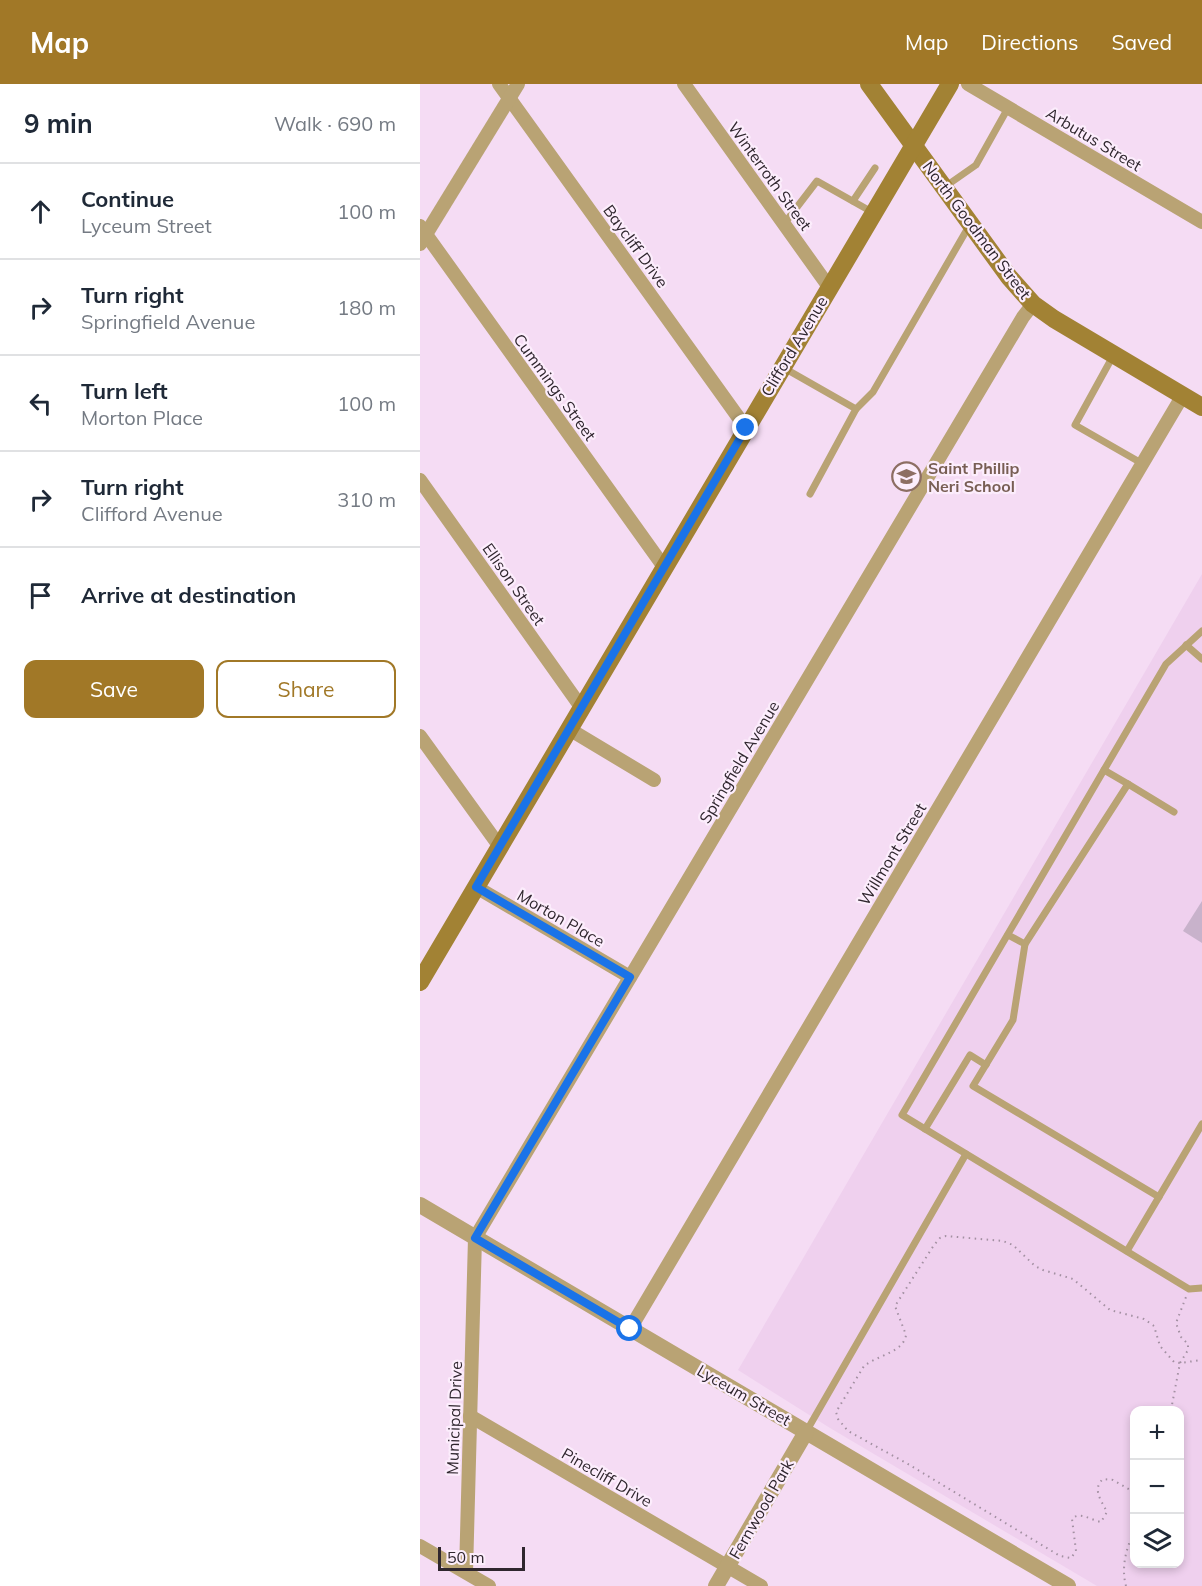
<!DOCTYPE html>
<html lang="en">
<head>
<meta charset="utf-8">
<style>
	body { margin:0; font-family:Mulish,sans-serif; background:#f2f2f3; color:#1f2937 }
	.controls { position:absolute; right:18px; bottom:18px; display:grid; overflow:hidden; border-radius:12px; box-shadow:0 3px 9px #0003 }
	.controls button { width:54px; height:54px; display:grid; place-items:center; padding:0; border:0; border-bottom:2px solid #e0e1e3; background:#fff; color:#1f2937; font:30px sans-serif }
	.scale { position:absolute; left:18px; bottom:15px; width:87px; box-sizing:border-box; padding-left:6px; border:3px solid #2f262e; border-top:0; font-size:16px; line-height:21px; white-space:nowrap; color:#2f262e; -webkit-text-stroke:4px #fcedfc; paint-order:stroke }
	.stop { position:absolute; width:18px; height:18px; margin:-14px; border:4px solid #1a73e8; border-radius:50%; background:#fff }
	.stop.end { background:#1a73e8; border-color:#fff; box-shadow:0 2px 6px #0008 }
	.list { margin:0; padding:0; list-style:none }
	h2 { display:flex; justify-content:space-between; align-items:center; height:78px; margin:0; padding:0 24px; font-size:26px }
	h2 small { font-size:20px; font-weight:400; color:#747a83 }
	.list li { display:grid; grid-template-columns:39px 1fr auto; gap:18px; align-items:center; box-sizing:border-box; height:96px; padding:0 24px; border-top:2px solid #e0e1e3 }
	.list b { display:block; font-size:22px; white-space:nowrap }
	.list p { margin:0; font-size:20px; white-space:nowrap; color:#747a83 }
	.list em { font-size:20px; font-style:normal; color:#747a83 }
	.actions { display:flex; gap:12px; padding:18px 24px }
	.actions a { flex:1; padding:14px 0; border:2px solid #a17827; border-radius:12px; text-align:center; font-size:21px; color:#a17827 }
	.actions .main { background:#a17827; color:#fff }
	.icon { flex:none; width:33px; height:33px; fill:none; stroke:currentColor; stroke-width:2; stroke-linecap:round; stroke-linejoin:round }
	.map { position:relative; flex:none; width:782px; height:1502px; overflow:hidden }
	header { display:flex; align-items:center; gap:36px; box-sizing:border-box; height:84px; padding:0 30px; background:#a17827; color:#fff }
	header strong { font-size:28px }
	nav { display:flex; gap:33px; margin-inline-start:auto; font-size:21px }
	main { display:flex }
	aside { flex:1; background:#fff }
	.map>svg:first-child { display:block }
	.built { fill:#efd0ee; fill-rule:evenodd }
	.building { fill:#c8b2cb }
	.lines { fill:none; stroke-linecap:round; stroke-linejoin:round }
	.path { stroke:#a390a2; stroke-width:2; stroke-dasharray:1.5 4.5; stroke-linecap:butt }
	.service { stroke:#b9a374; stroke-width:7 }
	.minor { stroke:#b9a374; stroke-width:14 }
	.tertiary { stroke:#b9a374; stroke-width:16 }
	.secondary { stroke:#a28234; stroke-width:18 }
	.route { stroke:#1a73e8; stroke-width:8 }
	.labels { text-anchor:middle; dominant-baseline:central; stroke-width:4.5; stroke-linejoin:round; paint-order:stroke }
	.street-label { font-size:16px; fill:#2f262e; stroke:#fcedfc }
	.education-label { font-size:16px; font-weight:bold; fill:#785e54; stroke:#fcedfc; text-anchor:start }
</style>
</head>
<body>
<header>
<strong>Map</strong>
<nav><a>Map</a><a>Directions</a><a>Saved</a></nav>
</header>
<main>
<aside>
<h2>9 min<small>Walk · 690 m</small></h2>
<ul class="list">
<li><svg class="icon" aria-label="ahead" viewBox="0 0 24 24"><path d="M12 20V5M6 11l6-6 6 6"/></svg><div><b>Continue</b><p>Lyceum Street</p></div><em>100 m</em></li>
<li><svg class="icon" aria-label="right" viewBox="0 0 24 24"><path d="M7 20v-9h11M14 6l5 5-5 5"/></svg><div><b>Turn right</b><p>Springfield Avenue</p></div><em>180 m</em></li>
<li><svg class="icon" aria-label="left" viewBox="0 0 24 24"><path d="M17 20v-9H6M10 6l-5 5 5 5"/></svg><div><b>Turn left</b><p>Morton Place</p></div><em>100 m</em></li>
<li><svg class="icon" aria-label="right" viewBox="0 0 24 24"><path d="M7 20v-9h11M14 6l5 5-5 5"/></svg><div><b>Turn right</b><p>Clifford Avenue</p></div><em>310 m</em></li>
<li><svg class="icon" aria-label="arrive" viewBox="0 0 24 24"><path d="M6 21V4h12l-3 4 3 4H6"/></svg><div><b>Arrive at destination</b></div></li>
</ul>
<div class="actions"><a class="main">Save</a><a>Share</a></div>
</aside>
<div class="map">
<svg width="782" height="1502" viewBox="0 0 782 1502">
	<rect width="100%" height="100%" fill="#f5dcf4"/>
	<path class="built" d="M782,490V1502H677L410,1344L318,1286ZM714,1326H760V1480H714Z"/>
	<path class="building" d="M782,817V859L763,847Z"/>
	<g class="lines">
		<g class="path">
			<path d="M751,1326L760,1279L768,1266V1260L761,1253L756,1239L766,1213"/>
			<path d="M714,1408L693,1396L683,1395C672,1405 681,1416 687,1428L681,1438C671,1436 659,1427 652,1435L656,1467L651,1474L640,1472L488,1380L428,1347L418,1335L416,1328L444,1282C456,1272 484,1268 486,1251L475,1222L514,1161L520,1154L526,1152L583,1157L593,1161L615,1182L623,1186L653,1195L690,1226L724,1235L734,1242L740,1262L754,1278L760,1279L782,1276"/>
			<path d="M706,1502C701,1484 706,1464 714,1448"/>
		</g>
		<g class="service">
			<path d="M526,102L556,81L588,24"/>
			<path d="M433,117L455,84"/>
			<path d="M364,140L397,97L452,128"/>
			<path d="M693,272L655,341L723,380"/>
			<path d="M364,284L436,325L390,410"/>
			<path d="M436,325L453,308L549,142"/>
			<path d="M782,547L746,580L482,1031L769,1205L782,1204"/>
			<path d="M766,561L782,575"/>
			<path d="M708,700L754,728"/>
			<path d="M588,851L605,860L593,936L553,1002L739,1113"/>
			<path d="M605,860L708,700L684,686"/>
			<path d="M505,1045L550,971L566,981"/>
			<path d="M707,1167L782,1040"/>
			<path d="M386,1348L546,1070"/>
		</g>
		<g class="minor">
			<path d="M79,0L326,344"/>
			<path d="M264,0L409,203"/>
			<path d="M548,0L782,138"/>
			<path d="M0,142L244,483"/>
			<path d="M0,160L98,0"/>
			<path d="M0,396L161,623"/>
			<path d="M149,645L234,696"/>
			<path d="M0,652L80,763"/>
			<path d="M56,803L210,893"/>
			<path d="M210,1245L763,311"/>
			<path d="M50,1332L341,1502"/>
			<path d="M0,1462L69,1502"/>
			<path d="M46,1488L55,1154L603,233L613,220"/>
		</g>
		<g class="tertiary">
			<path d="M0,1121L648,1502"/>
			<path d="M296,1502L386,1348"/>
		</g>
		<g class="secondary">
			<path d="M449,0L589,193L613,220L634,235L782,323"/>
			<path d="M0,898L530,0"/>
		</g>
	</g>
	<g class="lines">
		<path class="route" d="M210,1245L55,1154L210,893L56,803L326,344"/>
	</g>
	<defs>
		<symbol id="school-ring" viewBox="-11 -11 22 22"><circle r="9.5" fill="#fcedfc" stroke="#8d6e63" stroke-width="1.5"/><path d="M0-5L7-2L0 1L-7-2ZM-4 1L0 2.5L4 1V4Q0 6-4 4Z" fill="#8d6e63"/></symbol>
	</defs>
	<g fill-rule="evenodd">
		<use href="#school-ring" x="470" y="376" width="33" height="33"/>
	</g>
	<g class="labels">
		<g class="street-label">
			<text transform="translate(674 55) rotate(31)">Arbutus Street</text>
			<text transform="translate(350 92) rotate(54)">Winterroth Street</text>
			<text transform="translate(557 146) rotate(53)">North Goodman Street</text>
			<text transform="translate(216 162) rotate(54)">Baycliff Drive</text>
			<text transform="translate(374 262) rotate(-59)">Clifford Avenue</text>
			<text transform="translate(135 303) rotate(54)">Cummings Street</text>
			<text transform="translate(94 500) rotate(55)">Ellison Street</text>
			<text transform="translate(319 678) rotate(-59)">Springfield Avenue</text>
			<text transform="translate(472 770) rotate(-59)">Willmont Street</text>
			<text transform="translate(141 834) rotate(30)">Morton Place</text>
			<text transform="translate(324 1311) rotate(30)">Lyceum Street</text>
			<text transform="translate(34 1334) rotate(-88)">Municipal Drive</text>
			<text transform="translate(187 1393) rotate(30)">Pinecliff Drive</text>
			<text transform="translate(341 1425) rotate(-60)">Fernwood Park</text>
		</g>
		<g class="education-label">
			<text x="508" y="384">Saint Phillip<tspan x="508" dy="18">Neri School</tspan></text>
		</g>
	</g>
</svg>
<div class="controls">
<button>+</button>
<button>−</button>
<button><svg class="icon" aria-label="layers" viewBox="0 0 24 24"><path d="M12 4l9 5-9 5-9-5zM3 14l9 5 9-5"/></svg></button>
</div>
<div class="scale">50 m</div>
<div class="stop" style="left:210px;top:1245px"></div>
<div class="stop end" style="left:326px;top:344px"></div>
</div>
</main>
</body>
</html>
